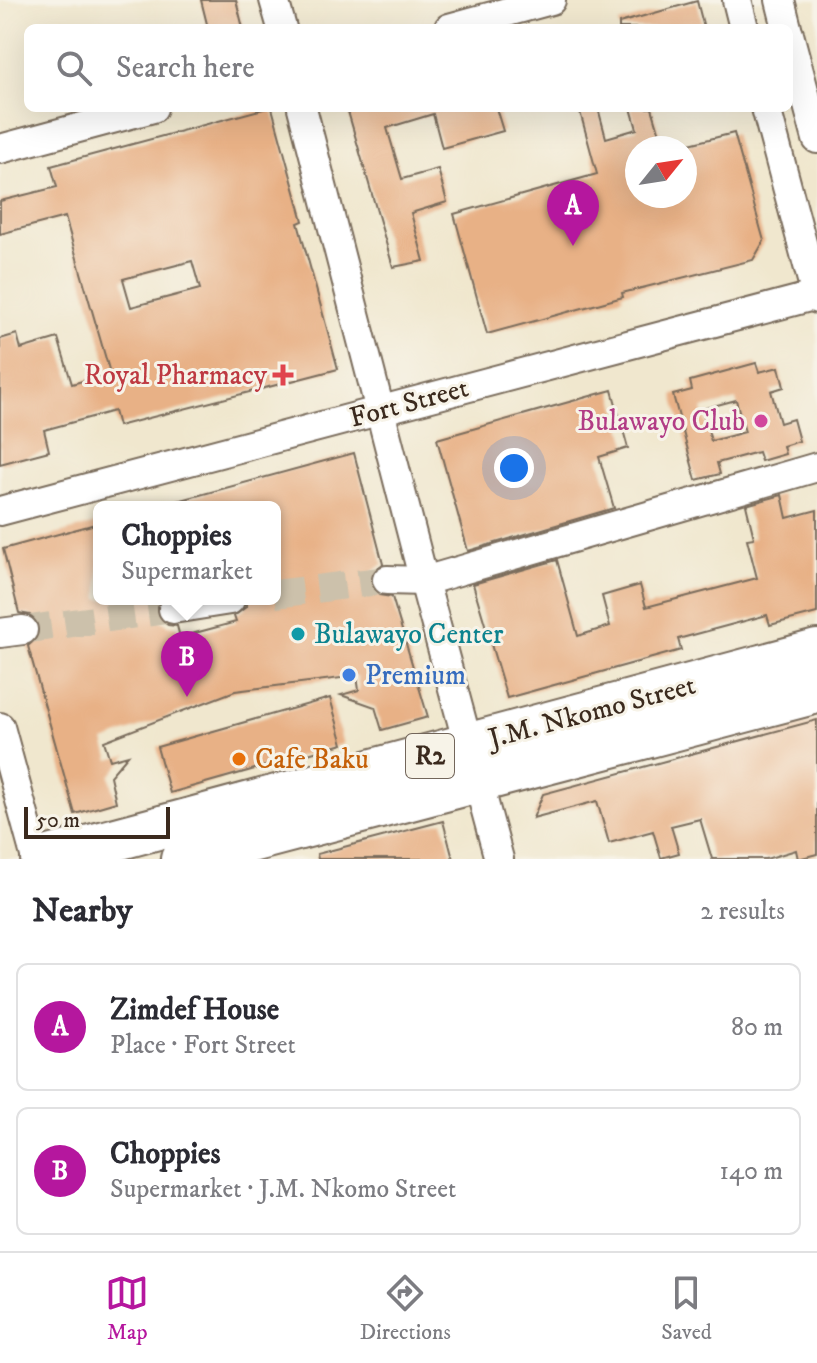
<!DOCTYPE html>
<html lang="en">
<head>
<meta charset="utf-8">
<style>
	body { margin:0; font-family:"IM FELL DW Pica",serif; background:#f7f7f7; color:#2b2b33 }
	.compass { position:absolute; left:625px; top:136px; width:72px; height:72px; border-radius:50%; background:#fff; box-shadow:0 8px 32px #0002; rotate:60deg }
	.scale { position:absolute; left:24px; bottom:20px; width:146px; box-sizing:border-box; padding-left:8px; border:4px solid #3b2a1e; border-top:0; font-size:22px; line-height:28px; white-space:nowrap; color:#3b2a1e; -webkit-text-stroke:6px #f7f3e8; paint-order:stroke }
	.you { position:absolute; left:514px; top:468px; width:28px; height:28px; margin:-20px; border:6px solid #fff; border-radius:50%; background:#1a73e8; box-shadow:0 0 0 12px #1a73e833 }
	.badge { display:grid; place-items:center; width:52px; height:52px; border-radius:50%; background:#b5179e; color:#fff; font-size:26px; font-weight:700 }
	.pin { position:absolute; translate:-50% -66px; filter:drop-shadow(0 2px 4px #0008) }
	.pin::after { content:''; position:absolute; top:42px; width:28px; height:24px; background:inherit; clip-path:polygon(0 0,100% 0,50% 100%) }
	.popup { position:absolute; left:93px; top:501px; width:188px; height:104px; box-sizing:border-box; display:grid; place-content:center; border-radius:12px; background:#fff; filter:drop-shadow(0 2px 6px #0005); font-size:26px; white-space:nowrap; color:#7c7c81 }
	.popup b { font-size:30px; color:#2b2b33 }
	.popup::after { content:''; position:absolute; left:50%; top:100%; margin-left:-16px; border:16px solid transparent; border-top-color:#fff }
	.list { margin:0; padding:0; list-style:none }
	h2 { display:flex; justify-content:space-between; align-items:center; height:104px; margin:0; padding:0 32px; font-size:34px }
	h2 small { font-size:26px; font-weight:400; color:#7c7c81 }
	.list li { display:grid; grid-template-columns:52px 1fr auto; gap:24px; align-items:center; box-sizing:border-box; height:128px; margin:0 16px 16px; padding:0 16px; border:2px solid #e1e1e2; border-radius:12px }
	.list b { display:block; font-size:30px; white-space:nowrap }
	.list p { margin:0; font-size:26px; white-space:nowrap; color:#7c7c81 }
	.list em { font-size:26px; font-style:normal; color:#7c7c81 }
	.icon { flex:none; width:44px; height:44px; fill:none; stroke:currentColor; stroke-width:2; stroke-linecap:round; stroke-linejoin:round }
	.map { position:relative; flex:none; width:817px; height:859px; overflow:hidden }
	.search { position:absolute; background:#fff; box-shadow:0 8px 32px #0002; left:24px; right:24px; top:24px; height:88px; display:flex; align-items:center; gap:20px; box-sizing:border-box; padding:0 28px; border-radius:12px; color:#7c7c81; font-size:30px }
	.sheet { height:392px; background:#fff }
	nav { display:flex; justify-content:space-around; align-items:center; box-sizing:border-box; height:112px; border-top:2px solid #e1e1e2; background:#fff; font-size:22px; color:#7c7c81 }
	nav a { display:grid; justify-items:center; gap:4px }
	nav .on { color:#b5179e }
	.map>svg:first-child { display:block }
	.building { fill:#e8b186; fill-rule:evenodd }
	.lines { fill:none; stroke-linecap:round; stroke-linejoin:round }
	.minor-tunnel { stroke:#ccc1ab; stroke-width:28; stroke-dasharray:28 14; stroke-linecap:butt }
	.minor-casing { stroke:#7a6c5c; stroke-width:32 }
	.highway-casing { stroke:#7a6c5c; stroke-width:46 }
	.minor { stroke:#fff; stroke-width:28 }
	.highway { stroke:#fff; stroke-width:42 }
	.health-dot { fill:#e0444e; stroke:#f7f3e8; stroke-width:3 }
	.hotel-dot { fill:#d1479c; stroke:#f7f3e8; stroke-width:3 }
	.culture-dot { fill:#0f9aa8; stroke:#f7f3e8; stroke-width:3 }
	.shop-dot { fill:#3f7fe0; stroke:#f7f3e8; stroke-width:3 }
	.food-dot { fill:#e8710a; stroke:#f7f3e8; stroke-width:3 }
	.labels { text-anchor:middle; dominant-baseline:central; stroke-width:6; stroke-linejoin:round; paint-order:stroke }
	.shield { fill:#f7f3e8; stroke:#73665b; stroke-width:2 }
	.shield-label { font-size:26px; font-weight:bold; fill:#3b2a1e }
	.health-label { font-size:28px; fill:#be3a42; stroke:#f7f3e8; text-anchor:end }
	.street-label { font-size:28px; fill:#3b2a1e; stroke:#f7f3e8 }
	.hotel-label { font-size:28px; fill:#b23c85; stroke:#f7f3e8; text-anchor:end }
	.culture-label { font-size:28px; fill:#0d838f; stroke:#f7f3e8; text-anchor:start }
	.shop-label { font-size:28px; fill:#366cbe; stroke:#f7f3e8; text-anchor:start }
	.food-label { font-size:28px; fill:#c56008; stroke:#f7f3e8; text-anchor:start }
</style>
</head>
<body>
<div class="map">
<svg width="817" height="859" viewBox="0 0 817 859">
	<rect width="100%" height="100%" fill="#f7f3e8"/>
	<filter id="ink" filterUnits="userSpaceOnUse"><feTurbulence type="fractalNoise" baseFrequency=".0125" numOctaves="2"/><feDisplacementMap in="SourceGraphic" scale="16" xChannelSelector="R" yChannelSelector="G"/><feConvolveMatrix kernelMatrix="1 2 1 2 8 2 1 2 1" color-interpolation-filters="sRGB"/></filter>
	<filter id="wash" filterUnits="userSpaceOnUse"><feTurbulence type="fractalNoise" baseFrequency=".006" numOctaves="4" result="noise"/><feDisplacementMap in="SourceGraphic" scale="32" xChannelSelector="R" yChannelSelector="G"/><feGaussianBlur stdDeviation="1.8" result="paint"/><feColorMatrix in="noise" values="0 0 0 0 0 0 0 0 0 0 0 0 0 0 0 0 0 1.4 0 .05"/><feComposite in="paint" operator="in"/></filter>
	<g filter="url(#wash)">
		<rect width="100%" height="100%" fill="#f0e7ce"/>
		<g id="blocks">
			<g class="building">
				<path d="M201,0H236L243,28H208Z"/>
				<path d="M697,1L704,28H619V23Z"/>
				<path d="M267,108H272L303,221L298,223L338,369L118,426L114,411L44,430L49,451L0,464V339L17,334L21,349L58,338L72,384L110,373L65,217L0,234V201L57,187L51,166ZM192,261L200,289L131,307L123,279Z"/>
				<path d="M347,108H496L503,131L442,148L433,114L387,128L402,179L438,169L447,202L411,213L424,261L393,267Z"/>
				<path d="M579,108H598L606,138L637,129L631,108H652L664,148H637V196H685V145L734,133L764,241L753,260L622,293L623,297L487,334L454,214L597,174Z"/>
				<path d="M756,363L759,372L779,367L784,387L771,391L780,423L793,419L799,441L783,446L785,454L761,461L758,452L717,463L720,474L696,480L673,395L692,390L690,381ZM736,400L745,432L711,441L702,409Z"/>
				<path d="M612,390L628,448L599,457L614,508L468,551L437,439Z"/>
				<path d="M354,453L383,564L372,572V587L379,595L392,597L428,717L382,730L375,707L341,695L359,690L357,676L235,691L104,741L110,760L128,755L110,776L116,802L75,814L28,646L38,637L40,627L30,615L19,613L3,549L99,523V599H160L156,611L159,619L168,625L177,626L180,637L236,622L234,616L246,607L247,599H275V507H174V502Z"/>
				<path d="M782,495L787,518L817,510V613L770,625L767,615L678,639L681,650L507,698L473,584L557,560L578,636L610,626L602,596L640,585L646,607L757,578L747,539L754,538L746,505Z"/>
				<path d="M330,698L343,744L170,793L157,747Z"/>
				<path d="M817,720V854L798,859L796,850L766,859H712L700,819L671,826L679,853L661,858L653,831L609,843L597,801L533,818L543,794Z"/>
				<path d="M443,821L453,859H318L317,854Z"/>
			</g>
		</g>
	</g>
	<g filter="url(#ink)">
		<use href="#blocks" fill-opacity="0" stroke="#7a6c5c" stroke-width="2"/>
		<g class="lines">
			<g class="minor-tunnel">
				<path d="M275,594L387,580"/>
				<path d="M23,630L173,609"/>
			</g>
			<defs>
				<g id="minor">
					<path d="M274,0L282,28"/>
					<path d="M737,0L744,28"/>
					<path d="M780,0L787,28"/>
					<path d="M449,28L551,0"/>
					<path d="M789,34L817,139"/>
					<path d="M302,108L424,581L499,859"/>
					<path d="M766,108L817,299"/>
					<path d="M0,149L153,108"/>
					<path d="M0,511L817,295"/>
					<path d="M387,580L424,581L817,467"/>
					<path d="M173,609L230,600"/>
					<path d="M0,633L23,630"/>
					<path d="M0,727L36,859"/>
				</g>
				<g id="highway">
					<path d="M42,859L817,651"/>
					<path d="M182,859L817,692"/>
				</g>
			</defs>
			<use href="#minor" class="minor-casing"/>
			<use href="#highway" class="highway-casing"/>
			<use href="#minor" class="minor"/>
			<use href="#highway" class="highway"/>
		</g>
	</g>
	<path class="health-dot" d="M279 363h8v8h8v8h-8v8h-8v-8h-8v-8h8z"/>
	<circle class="hotel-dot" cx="761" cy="421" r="8"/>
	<circle class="culture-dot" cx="298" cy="634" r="8"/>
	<circle class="shop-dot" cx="349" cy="675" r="8"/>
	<circle class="food-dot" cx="239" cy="759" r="8"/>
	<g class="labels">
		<rect class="shield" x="406" y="734" width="48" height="44" rx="6"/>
		<g class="shield-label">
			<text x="430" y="756">R2</text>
		</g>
		<g class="health-label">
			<text x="267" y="375">Royal Pharmacy</text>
		</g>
		<g class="street-label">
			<text transform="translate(409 403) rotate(-15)">Fort Street</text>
			<text transform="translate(592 712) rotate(-15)">J.M. Nkomo Street</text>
		</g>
		<g class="hotel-label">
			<text x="745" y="421">Bulawayo Club</text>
		</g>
		<g class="culture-label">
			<text x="314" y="634">Bulawayo Center</text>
		</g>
		<g class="shop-label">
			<text x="365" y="675">Premium</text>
		</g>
		<g class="food-label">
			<text x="255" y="759">Cafe Baku</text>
		</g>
	</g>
</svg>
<svg class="compass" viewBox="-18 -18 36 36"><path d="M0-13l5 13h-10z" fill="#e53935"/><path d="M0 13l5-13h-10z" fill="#7c7c81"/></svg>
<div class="scale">50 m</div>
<div class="you"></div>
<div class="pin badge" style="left:573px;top:246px">A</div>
<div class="pin badge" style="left:187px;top:697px">B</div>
<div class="popup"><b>Choppies</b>Supermarket</div>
<div class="search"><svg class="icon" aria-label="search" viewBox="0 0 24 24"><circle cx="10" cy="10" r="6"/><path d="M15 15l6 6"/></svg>Search here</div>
</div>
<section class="sheet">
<h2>Nearby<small>2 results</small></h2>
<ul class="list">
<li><span class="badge">A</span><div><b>Zimdef House</b><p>Place · Fort Street</p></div><em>80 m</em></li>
<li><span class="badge">B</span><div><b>Choppies</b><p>Supermarket · J.M. Nkomo Street</p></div><em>140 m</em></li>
</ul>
</section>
<nav>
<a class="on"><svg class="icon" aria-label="map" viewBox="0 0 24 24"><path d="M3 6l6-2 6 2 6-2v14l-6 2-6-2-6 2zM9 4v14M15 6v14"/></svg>Map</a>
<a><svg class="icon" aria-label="directions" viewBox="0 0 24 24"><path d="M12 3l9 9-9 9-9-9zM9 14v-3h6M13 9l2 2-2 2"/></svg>Directions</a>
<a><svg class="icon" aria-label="saved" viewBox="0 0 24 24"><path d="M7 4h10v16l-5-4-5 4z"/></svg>Saved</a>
</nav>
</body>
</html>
